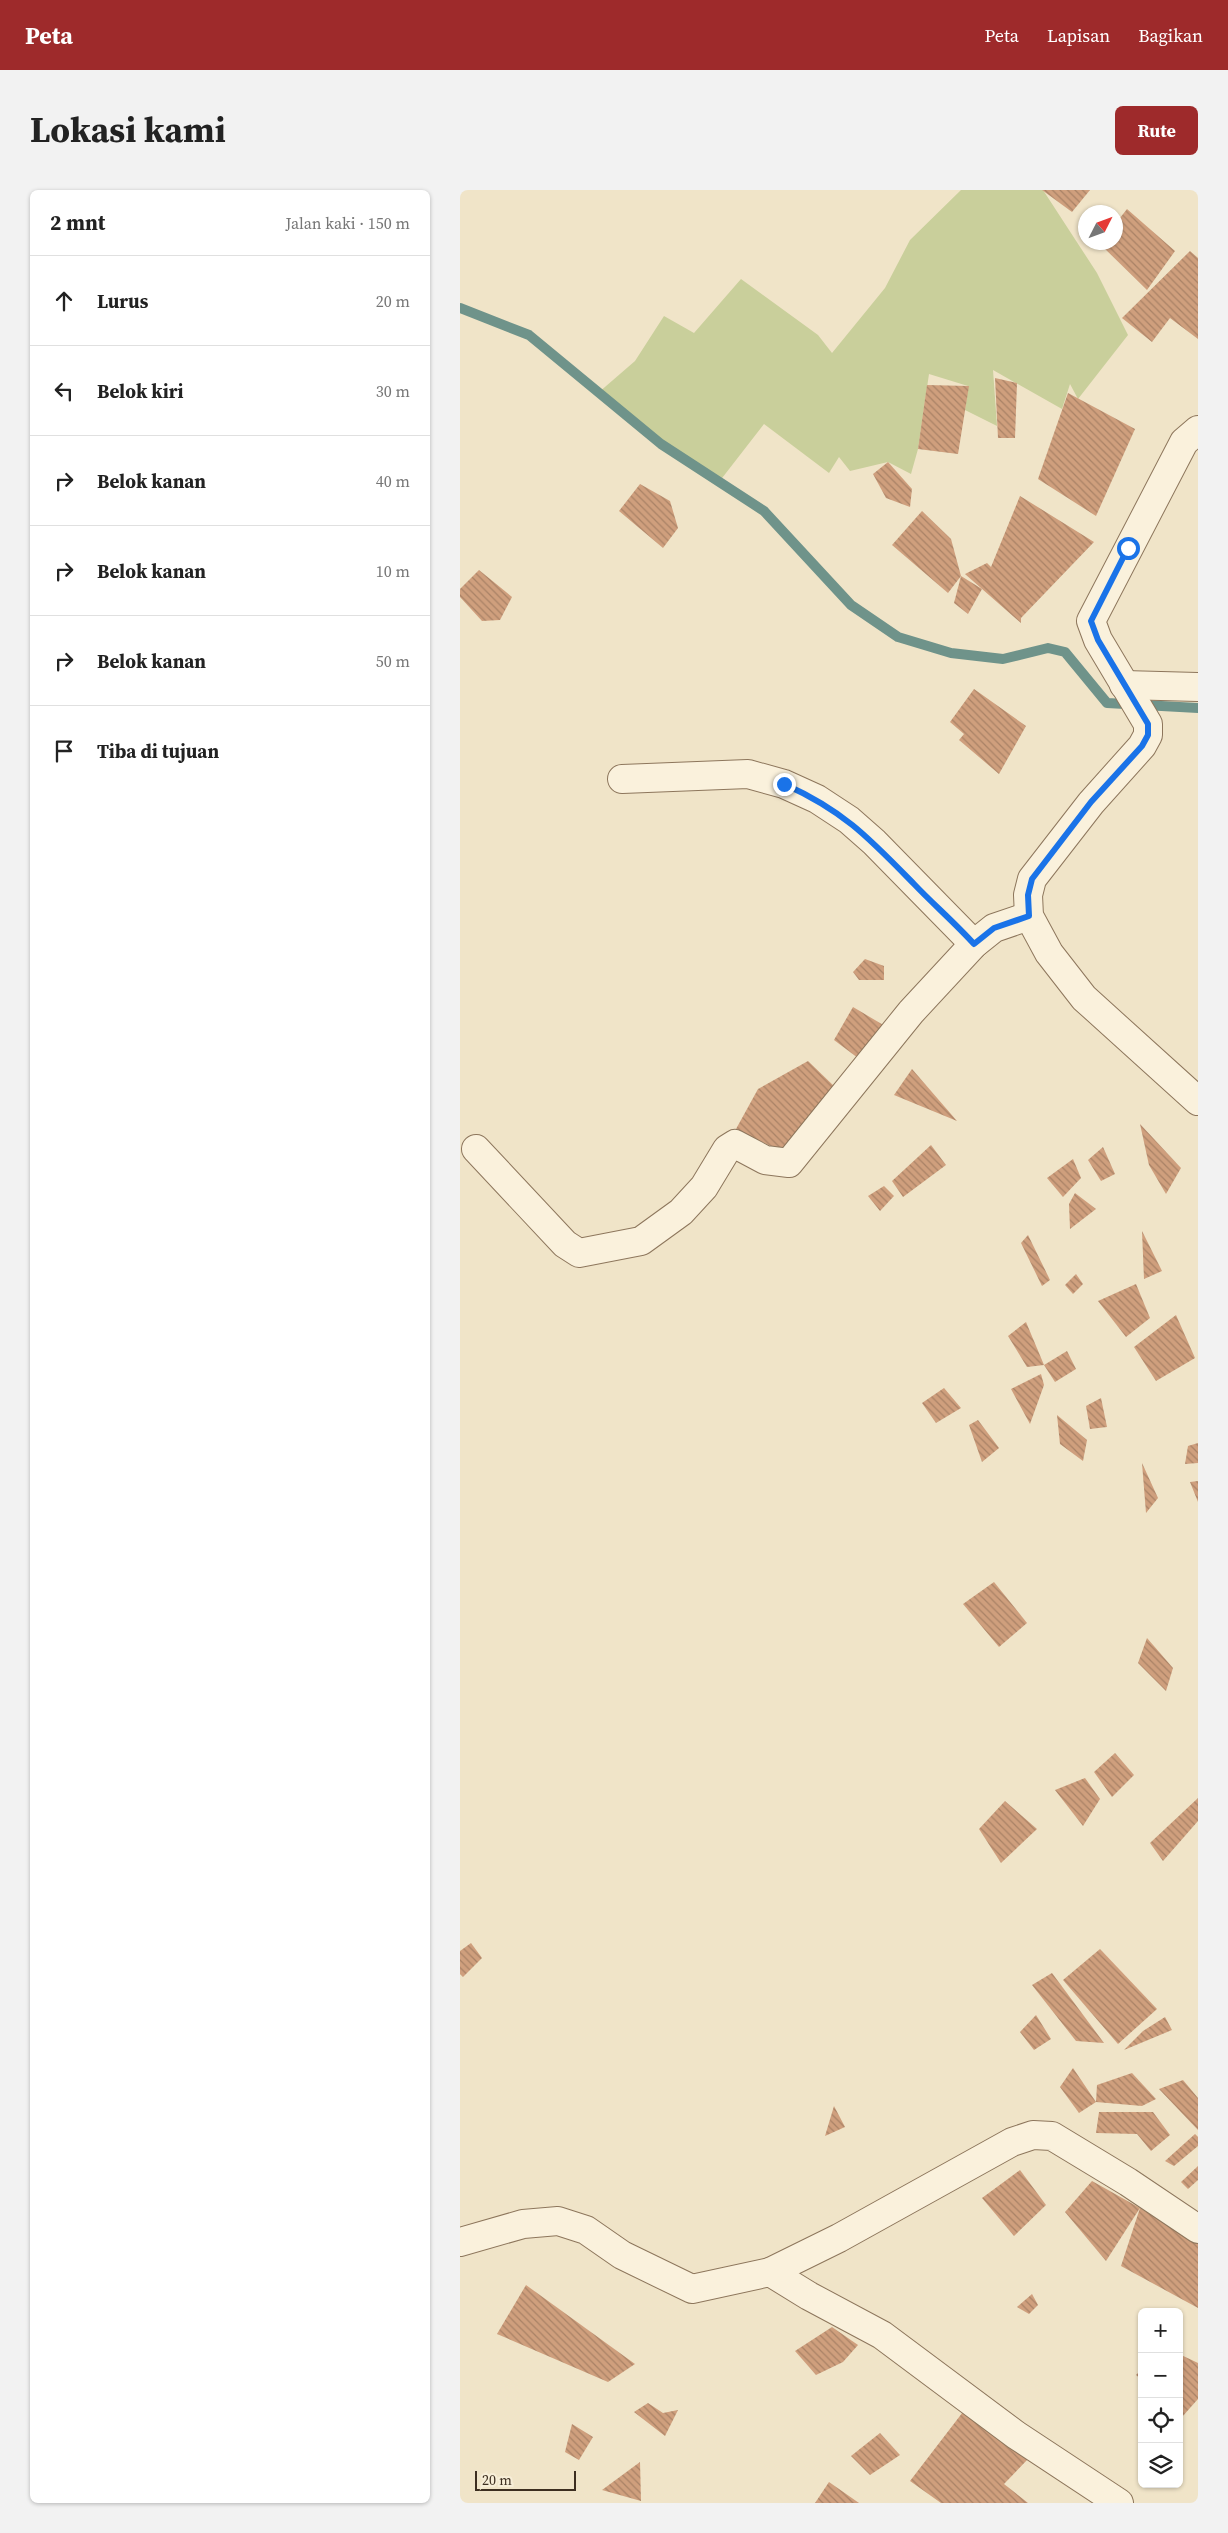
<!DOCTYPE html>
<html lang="id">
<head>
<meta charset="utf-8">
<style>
	body { margin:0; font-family:"Source Serif 4",serif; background:#f2f2f2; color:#222 }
	.controls { position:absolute; right:15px; bottom:15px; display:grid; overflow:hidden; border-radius:8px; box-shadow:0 1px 4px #0004 }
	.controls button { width:45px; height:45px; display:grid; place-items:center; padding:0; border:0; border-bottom:1px solid #e0e0e0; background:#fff; color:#222; font:25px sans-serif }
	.compass { position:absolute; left:618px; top:15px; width:45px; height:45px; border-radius:50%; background:#fff; box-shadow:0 1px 4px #0004; rotate:48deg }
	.scale { position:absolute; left:15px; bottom:12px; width:101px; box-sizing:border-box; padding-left:5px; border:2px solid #3d2e20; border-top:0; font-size:14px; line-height:18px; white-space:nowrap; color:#3d2e20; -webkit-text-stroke:4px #f7eed8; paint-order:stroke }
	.stop { position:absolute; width:15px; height:15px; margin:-11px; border:4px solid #1a73e8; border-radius:50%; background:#fff }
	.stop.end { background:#1a73e8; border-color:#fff; box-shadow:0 1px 5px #0008 }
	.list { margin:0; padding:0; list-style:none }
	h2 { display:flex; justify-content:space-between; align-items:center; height:65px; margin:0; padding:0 20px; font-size:21px }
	h2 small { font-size:16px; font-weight:400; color:#767676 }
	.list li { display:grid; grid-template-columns:32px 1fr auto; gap:15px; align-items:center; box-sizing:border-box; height:90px; padding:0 20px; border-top:1px solid #e0e0e0 }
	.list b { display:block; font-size:19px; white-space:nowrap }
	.list em { font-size:16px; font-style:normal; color:#767676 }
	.icon { flex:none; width:28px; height:28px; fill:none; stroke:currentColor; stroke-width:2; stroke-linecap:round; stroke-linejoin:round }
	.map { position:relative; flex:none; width:738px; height:2313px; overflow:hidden; border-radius:8px }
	header { display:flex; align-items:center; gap:30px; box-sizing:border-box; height:70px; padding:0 25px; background:#9e2a2b; color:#fff }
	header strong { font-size:24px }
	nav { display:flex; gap:28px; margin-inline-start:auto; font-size:18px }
	.intro { display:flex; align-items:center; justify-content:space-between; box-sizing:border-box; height:120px; padding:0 30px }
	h1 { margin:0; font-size:35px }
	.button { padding:12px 22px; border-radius:8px; background:#9e2a2b; color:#fff; font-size:18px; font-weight:700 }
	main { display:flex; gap:30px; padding:0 30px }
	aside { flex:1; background:#fff; border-radius:8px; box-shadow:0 1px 4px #0004 }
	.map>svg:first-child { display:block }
	.green { fill:#c9cf9b }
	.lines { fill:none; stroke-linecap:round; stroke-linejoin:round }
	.stream { stroke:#6f938a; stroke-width:10 }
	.building { fill:url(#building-back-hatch) }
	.minor-casing { stroke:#8d765c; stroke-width:30 }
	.minor { stroke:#faf1dc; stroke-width:28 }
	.route { stroke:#1a73e8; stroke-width:6 }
</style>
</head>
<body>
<header>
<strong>Peta</strong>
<nav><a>Peta</a><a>Lapisan</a><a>Bagikan</a></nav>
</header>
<div class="intro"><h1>Lokasi kami</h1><a class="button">Rute</a></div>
<main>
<aside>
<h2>2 mnt<small>Jalan kaki · 150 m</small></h2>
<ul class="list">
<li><svg class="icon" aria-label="ahead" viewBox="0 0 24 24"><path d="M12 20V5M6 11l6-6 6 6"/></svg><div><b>Lurus</b></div><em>20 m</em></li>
<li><svg class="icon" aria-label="left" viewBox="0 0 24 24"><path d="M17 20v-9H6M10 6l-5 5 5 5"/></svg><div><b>Belok kiri</b></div><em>30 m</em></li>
<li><svg class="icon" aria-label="right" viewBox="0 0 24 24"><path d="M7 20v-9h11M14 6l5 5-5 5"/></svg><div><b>Belok kanan</b></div><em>40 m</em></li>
<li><svg class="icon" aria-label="right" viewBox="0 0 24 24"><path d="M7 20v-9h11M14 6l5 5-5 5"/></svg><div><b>Belok kanan</b></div><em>10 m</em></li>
<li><svg class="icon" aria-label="right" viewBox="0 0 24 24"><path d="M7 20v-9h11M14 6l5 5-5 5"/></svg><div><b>Belok kanan</b></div><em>50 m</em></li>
<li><svg class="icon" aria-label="arrive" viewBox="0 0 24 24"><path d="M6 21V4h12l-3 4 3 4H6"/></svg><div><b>Tiba di tujuan</b></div></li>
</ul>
</aside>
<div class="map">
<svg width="738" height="2313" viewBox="0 0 738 2313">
	<defs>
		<pattern id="building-back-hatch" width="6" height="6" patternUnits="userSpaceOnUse" patternTransform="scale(1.25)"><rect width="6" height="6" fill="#cf9f7d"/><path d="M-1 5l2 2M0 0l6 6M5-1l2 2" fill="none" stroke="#a98266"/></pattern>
	</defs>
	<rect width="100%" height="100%" fill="#f0e4c8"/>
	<path class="green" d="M501,0H583L637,83L668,145L618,209L610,194L602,219L533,180L537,236L505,220L508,196L469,184L458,259L451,284L428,272L390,281L379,267L369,283L304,234L259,292L138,203L175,171L204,126L234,143L281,89L358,145L372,163L425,98L450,50Z"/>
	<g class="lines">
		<path class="stream" d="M0,118L69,145L201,254L304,321L391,415L438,447L491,463L543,469L588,458L605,462L647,513L738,518"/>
	</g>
	<g class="building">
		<path d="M582,0H630L612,22Z"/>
		<path d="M667,19L715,61L687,100L638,52H656V33Z"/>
		<path d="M730,61L738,68V149L710,128L692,152L662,128Z"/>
		<path d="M535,188L557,193L555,248H538Z"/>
		<path d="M467,195L509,196L498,264L458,259Z"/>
		<path d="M608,203L675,239L636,326L578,289Z"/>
		<path d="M428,272L452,299L450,317L426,308L413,284Z"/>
		<path d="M180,294L210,311L218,338L203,358L159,321Z"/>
		<path d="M560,306L634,352L561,428V433L505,384L527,373L531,377Z"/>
		<path d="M462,321L491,349L501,386L488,403L432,355Z"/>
		<path d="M19,380L52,407L40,430L22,431L0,407V399Z"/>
		<path d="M501,386L522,399L508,424L494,413Z"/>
		<path d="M514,499L566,536L539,584L499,550L504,544L490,532Z"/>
		<path d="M405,769L424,776V790H399L393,782Z"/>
		<path d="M393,817L425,836L402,871L374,850Z"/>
		<path d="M348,871L377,899L325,963L276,939L298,899Z"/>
		<path d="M452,879L497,931L434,905Z"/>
		<path d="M680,934L721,978L706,1004L689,975Z"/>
		<path d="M471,955L486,975L443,1007L432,991Z"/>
		<path d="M643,957L655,984L641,991L628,970Z"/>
		<path d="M613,969L621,988L603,1007L587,988Z"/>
		<path d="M424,996L434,1006L420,1021L408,1006Z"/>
		<path d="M615,1003L636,1019L610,1039L609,1014Z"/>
		<path d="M682,1041L702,1081L684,1089Z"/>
		<path d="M568,1045L590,1090L582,1096L561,1053Z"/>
		<path d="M616,1084L623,1094L613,1104L605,1095Z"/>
		<path d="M676,1094L690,1128L666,1147L638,1111Z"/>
		<path d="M716,1125L735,1168L696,1191L674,1157Z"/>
		<path d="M566,1132L584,1175L567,1177L548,1146Z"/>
		<path d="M607,1161L616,1179L595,1192L584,1175Z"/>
		<path d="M581,1184L584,1195L570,1234L551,1199Z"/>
		<path d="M484,1198L501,1218L476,1233L462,1213Z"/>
		<path d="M641,1208L647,1237L630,1239L626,1216Z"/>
		<path d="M597,1225L627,1250L623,1271L600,1254Z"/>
		<path d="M518,1230L539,1258L522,1272L509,1235Z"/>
		<path d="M738,1253V1273L725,1274L728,1256Z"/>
		<path d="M682,1273L698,1308L686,1323Z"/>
		<path d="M738,1291V1312L730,1292Z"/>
		<path d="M534,1392L567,1433L539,1457L503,1414Z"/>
		<path d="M687,1448L713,1478L706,1501L678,1473Z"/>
		<path d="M655,1563L674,1585L652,1607L634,1582Z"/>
		<path d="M625,1588L640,1609L623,1636L595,1600Z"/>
		<path d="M738,1608V1631L703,1671L690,1653Z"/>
		<path d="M545,1611L577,1639L541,1673L519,1639Z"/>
		<path d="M11,1753L22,1768L3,1787L0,1784V1761Z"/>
		<path d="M640,1759L697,1819L658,1854L603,1790Z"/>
		<path d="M592,1783L644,1853L616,1851L572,1795Z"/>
		<path d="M576,1825L591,1849L574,1860L560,1842Z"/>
		<path d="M705,1827L712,1840L664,1860L683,1841Z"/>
		<path d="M613,1878L636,1912L619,1923L600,1897Z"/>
		<path d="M672,1883L696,1909L682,1916L636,1912L637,1895Z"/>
		<path d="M723,1890L738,1908V1940L699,1899Z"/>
		<path d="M374,1916L385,1937L365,1946Z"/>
		<path d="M639,1922H693L710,1945L691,1961L677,1944L636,1943Z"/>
		<path d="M735,1944L738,1947V1956L714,1976L705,1971Z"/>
		<path d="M738,1976V1990L728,1999L721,1992Z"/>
		<path d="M560,1980L586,2015L554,2046L522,2008Z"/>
		<path d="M632,1991L680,2018L646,2071L605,2022Z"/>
		<path d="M680,2018L738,2053V2118L661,2076Z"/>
		<path d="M66,2095L175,2174L148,2192L37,2144Z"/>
		<path d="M572,2104L578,2115L569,2124L557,2117Z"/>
		<path d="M372,2137L398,2155L383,2172L356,2185L335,2161Z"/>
		<path d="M719,2164L738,2173V2209L722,2227L719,2224Z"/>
		<path d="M682,2179V2190L676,2185Z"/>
		<path d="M188,2213L203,2223L218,2220L205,2246L174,2222Z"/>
		<path d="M506,2218L568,2269L544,2294L568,2313H481L450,2291Z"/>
		<path d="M112,2234L133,2247L119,2270L105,2262Z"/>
		<path d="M420,2243L440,2265L410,2285L391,2266Z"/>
		<path d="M180,2272L181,2311L142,2300Z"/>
		<path d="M369,2292L399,2313H355Z"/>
	</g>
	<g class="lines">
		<defs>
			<g id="minor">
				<path d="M738,240L724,252L631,431L638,450L688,534V545L682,556L631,613L572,689L568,705L569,726L589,763L624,808L738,911"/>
				<path d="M664,495L738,497"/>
				<path d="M162,589L288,584L324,594L357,609L389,630L414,652L514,754"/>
				<path d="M16,959L105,1054L119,1063L181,1051L221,1022L244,997L267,959L275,954L305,970L329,973L451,822L514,754L534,738L569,726"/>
				<path d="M0,2052L63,2034L98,2031L126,2040L162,2065L232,2099L310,2082L349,2106L422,2145L556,2245L659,2313"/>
				<path d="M310,2082L379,2048L552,1952L573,1945L592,1946L668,1992L738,2039"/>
			</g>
		</defs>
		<use href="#minor" class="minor-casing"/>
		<use href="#minor" class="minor"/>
	</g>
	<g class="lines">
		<path class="route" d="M324,594C384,621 409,648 454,694C473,714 495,733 514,754L534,738L569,726L568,705L572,689L631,612L682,556L688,545V534L638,450L631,431L668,358"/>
	</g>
</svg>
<div class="controls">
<button>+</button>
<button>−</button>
<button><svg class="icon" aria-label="locate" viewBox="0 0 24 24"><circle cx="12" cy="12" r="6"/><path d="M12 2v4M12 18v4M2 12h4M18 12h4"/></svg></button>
<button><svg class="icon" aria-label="layers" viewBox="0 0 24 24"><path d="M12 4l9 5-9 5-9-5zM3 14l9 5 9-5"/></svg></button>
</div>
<svg class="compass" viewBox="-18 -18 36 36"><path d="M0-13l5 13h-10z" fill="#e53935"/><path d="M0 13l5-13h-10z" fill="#767676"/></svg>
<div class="scale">20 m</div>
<div class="stop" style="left:668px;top:358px"></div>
<div class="stop end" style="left:324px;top:594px"></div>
</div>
</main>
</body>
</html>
